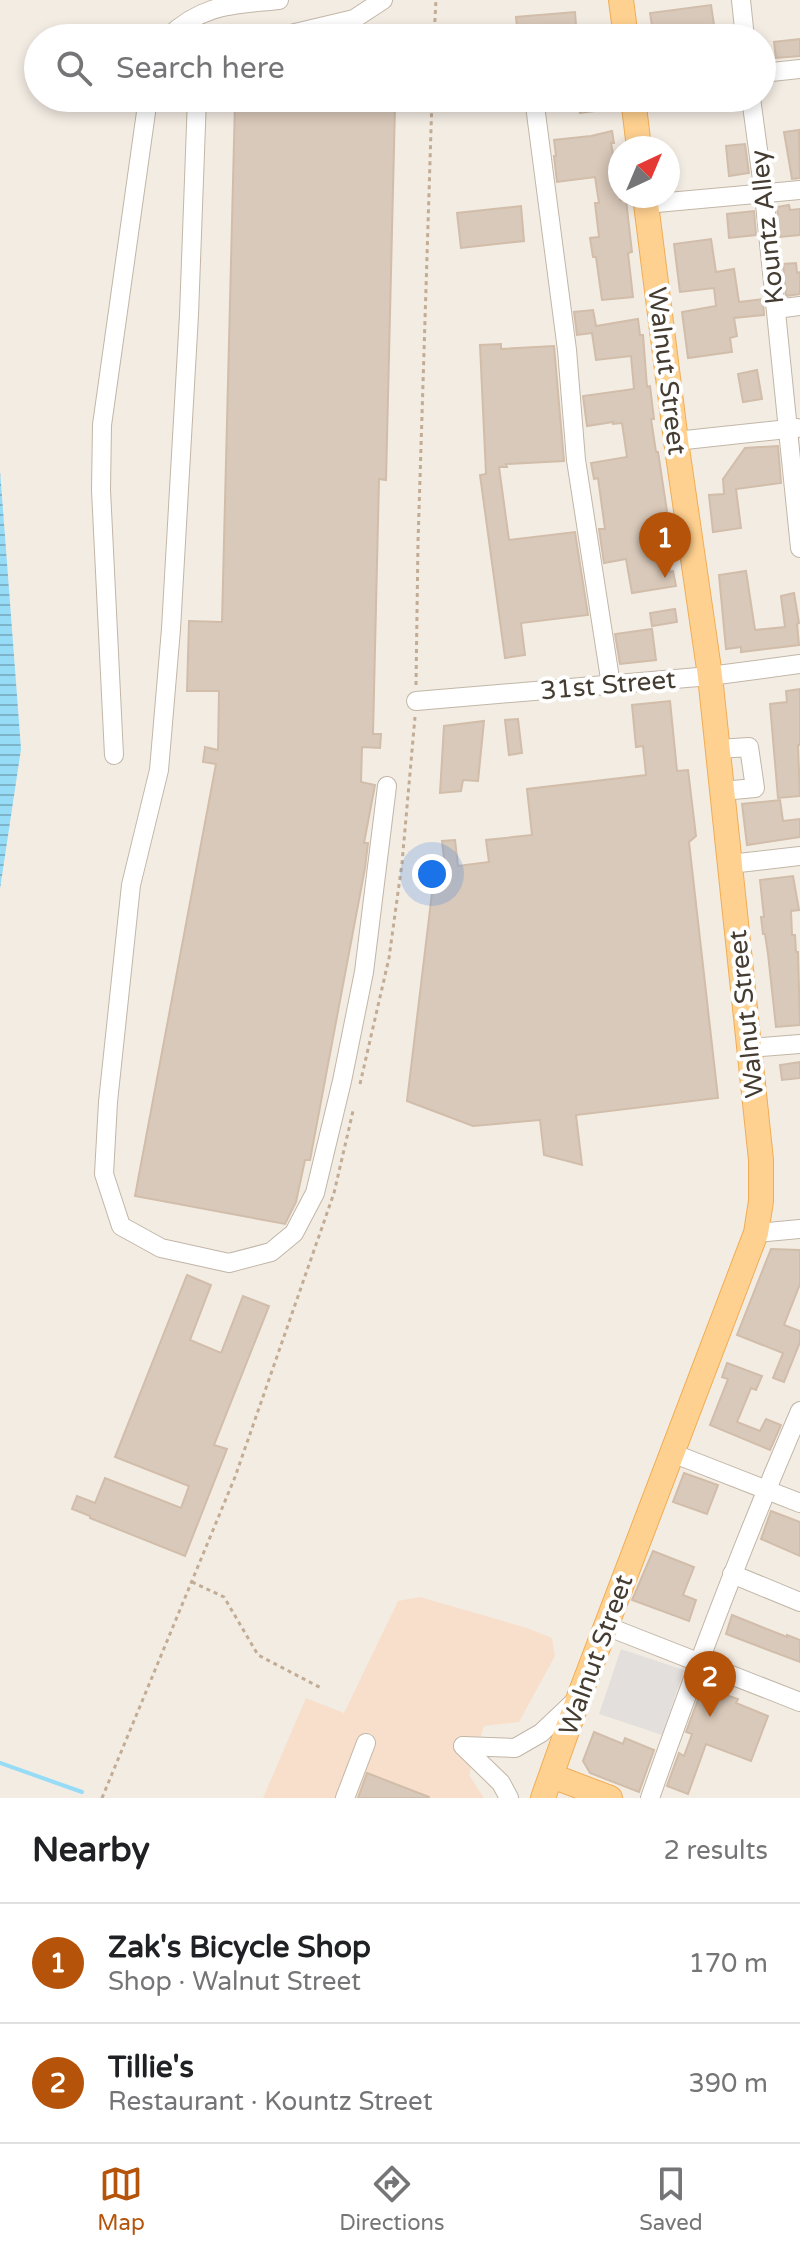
<!DOCTYPE html>
<html lang="en">
<head>
<meta charset="utf-8">
<style>
	body { margin:0; font-family:"Varela Round",sans-serif; background:#f2f2f2; color:#202124 }
	.compass { position:absolute; left:608px; top:136px; width:72px; height:72px; border-radius:50%; background:#fff; box-shadow:0 4px 12px #0003; rotate:44deg }
	.you { position:absolute; left:432px; top:874px; width:28px; height:28px; margin:-20px; border:6px solid #fff; border-radius:50%; background:#1a73e8; box-shadow:0 0 0 12px #1a73e833 }
	.badge { display:grid; place-items:center; width:52px; height:52px; border-radius:50%; background:#b45309; color:#fff; font-size:26px; font-weight:700 }
	.pin { position:absolute; translate:-50% -66px; filter:drop-shadow(0 2px 4px #0008) }
	.pin::after { content:''; position:absolute; top:42px; width:28px; height:24px; background:inherit; clip-path:polygon(0 0,100% 0,50% 100%) }
	.list { margin:0; padding:0; list-style:none }
	h2 { display:flex; justify-content:space-between; align-items:center; height:104px; margin:0; padding:0 32px; font-size:34px }
	h2 small { font-size:26px; font-weight:400; color:#757577 }
	.list li { display:grid; grid-template-columns:52px 1fr auto; gap:24px; align-items:center; box-sizing:border-box; height:120px; padding:0 32px; border-top:2px solid #e0e0e0 }
	.list b { display:block; font-size:30px; white-space:nowrap }
	.list p { margin:0; font-size:26px; white-space:nowrap; color:#757577 }
	.list em { font-size:26px; font-style:normal; color:#757577 }
	.icon { flex:none; width:44px; height:44px; fill:none; stroke:currentColor; stroke-width:2; stroke-linecap:round; stroke-linejoin:round }
	.map { position:relative; flex:none; width:800px; height:1798px; overflow:hidden }
	.search { position:absolute; background:#fff; box-shadow:0 4px 12px #0003; left:24px; right:24px; top:24px; height:88px; display:flex; align-items:center; gap:20px; box-sizing:border-box; padding:0 28px; border-radius:44px; color:#757577; font-size:30px }
	.sheet { height:344px; background:#fff }
	nav { display:flex; justify-content:space-around; align-items:center; box-sizing:border-box; height:112px; border-top:2px solid #e0e0e0; background:#fff; font-size:22px; color:#757577 }
	nav a { display:grid; justify-items:center; gap:4px }
	nav .on { color:#b45309 }
	.map>svg:first-child { display:block }
	.commercial { fill:#f8dfcb }
	.parking { fill:#e3dfdc }
	.water { fill:url(#water-rules) }
	.lines { fill:none; stroke-linecap:round; stroke-linejoin:round }
	.stream { stroke:#97dcf7; stroke-width:4 }
	.building { fill:#d9c9ba; stroke:#d1bda9; stroke-width:2 }
	.minor-casing { stroke:#c2b6a7; stroke-width:20 }
	.major-casing { stroke:#f0ad54; stroke-width:26 }
	.path { stroke:#c3ac94; stroke-width:3; stroke-dasharray:4 4; stroke-linecap:butt }
	.minor { stroke:#fff; stroke-width:18 }
	.major { stroke:#ffd190; stroke-width:24 }
	.labels { text-anchor:middle; dominant-baseline:central; stroke-width:8; stroke-linejoin:round; paint-order:stroke }
	.street-label { font-size:26px; fill:#453c32; stroke:#fff }
</style>
</head>
<body>
<div class="map">
<svg width="800" height="1798" viewBox="0 0 800 1798">
	<defs>
		<pattern id="water-rules" width="6" height="5" patternUnits="userSpaceOnUse" patternTransform="scale(2)"><rect width="6" height="5" fill="#97dcf7"/><path d="M0 2.5h6" fill="none" stroke="#7db4c9"/></pattern>
	</defs>
	<rect width="100%" height="100%" fill="#f3ece3"/>
	<path class="commercial" d="M420,1597L527,1628L552,1638L555,1656L519,1722L484,1726L469,1775L484,1798H263L306,1698L344,1713L398,1601Z"/>
	<path class="parking" d="M621,1649L684,1670L662,1735L599,1714Z"/>
	<path class="water" d="M0,470L21,749L0,889Z"/>
	<g class="lines">
		<path class="stream" d="M0,1763L82,1792"/>
	</g>
	<g class="building">
		<path d="M711,5L716,38H654L650,13Z"/>
		<path d="M575,12L577,38H518L516,17Z"/>
		<path d="M800,39V56L776,58L774,42Z"/>
		<path d="M579,98H602L604,110L580,113Z"/>
		<path d="M235,102L395,106L386,480L379,479L373,734H381L380,748L362,747L361,782L375,785L364,843H368L365,868L310,1160H305L296,1202L285,1224L135,1196L216,764L203,762L205,747L218,750L219,691H187L189,621L222,622Z"/>
		<path d="M799,130L800,178L792,179L784,132Z"/>
		<path d="M612,131L614,143H611L615,165H620V200H626L632,252L628,253L633,297L602,300L596,257H593L590,238L599,237L595,203H599L595,177L557,182L554,156H556L554,140L591,136Z"/>
		<path d="M745,144L749,173L729,176L726,146Z"/>
		<path d="M789,205L790,210L800,209V235L780,237L777,207Z"/>
		<path d="M521,206L524,241L461,248L457,213Z"/>
		<path d="M754,211L756,235L729,238L727,214Z"/>
		<path d="M711,239L716,272L734,269L739,302L763,299L764,315L734,318L737,336L730,338L732,352L688,358L682,312L716,306L714,288L680,292L674,244Z"/>
		<path d="M796,263L797,273L800,272V294L786,296L783,264Z"/>
		<path d="M593,310L596,326L638,319L640,335H643L647,387L650,386L654,419H651L656,452H658L668,518H662L670,572L673,571L676,586L632,593L626,559L604,563L599,529H605L598,478L594,479L591,463L627,457L622,423L613,424V422L587,426L583,396L634,389L631,356L596,360L592,333L577,335L574,312Z"/>
		<path d="M501,344V349L554,346L564,461L506,464L507,467H499L509,540L575,532L588,615L521,623L525,655L505,658L480,475L486,474L480,345Z"/>
		<path d="M757,370L762,399L743,402L738,374Z"/>
		<path d="M778,446L781,483L736,489L741,528L713,532L709,495L724,494L723,479L745,448Z"/>
		<path d="M746,571L755,630L785,627L781,596L794,593L799,623L797,624L799,645L741,652V647L726,649L719,575Z"/>
		<path d="M675,609L677,622L652,626L650,613Z"/>
		<path d="M652,629L656,660L620,664L615,634Z"/>
		<path d="M800,689V745H798L800,796L778,798L770,704L787,702L786,691Z"/>
		<path d="M670,701L677,771L688,770L696,836L689,842L718,1098L576,1115L582,1165L544,1155L540,1120L473,1126L407,1101L435,868L445,867L442,841L455,840L458,866L489,862L486,840L532,835L527,789L646,775L643,746L636,747L632,705Z"/>
		<path d="M518,719L522,753L509,755L505,720Z"/>
		<path d="M484,721L478,781L463,780L461,791L440,793L444,726Z"/>
		<path d="M780,800L783,821L800,819V837L747,845L742,804Z"/>
		<path d="M793,876L799,910L791,911L792,935H795L796,952H798L800,1025L776,1027L768,954L765,934H763L761,917H764L760,880Z"/>
		<path d="M800,1062V1078L782,1080L780,1065Z"/>
		<path d="M771,1249L800,1250V1284L784,1325L800,1331V1342L784,1382L773,1378L783,1353L737,1335Z"/>
		<path d="M187,1275L211,1285L190,1340L221,1353L243,1296L269,1306L214,1445L227,1449L185,1556L90,1518V1516L72,1509L77,1496L95,1503L105,1478L181,1508L189,1486L115,1457Z"/>
		<path d="M727,1363L762,1376L756,1390L751,1388L737,1422L760,1431L766,1419L781,1425L770,1450L710,1425L728,1379L722,1377Z"/>
		<path d="M684,1473L718,1485L707,1514L673,1502Z"/>
		<path d="M771,1511L800,1522V1556L761,1539Z"/>
		<path d="M653,1551L694,1567L683,1595L696,1600L689,1621L632,1600Z"/>
		<path d="M732,1615L787,1637V1635L800,1640V1662L726,1634Z"/>
		<path d="M702,1689L711,1693L712,1690L738,1699L736,1703L768,1716L751,1761L706,1744L688,1794L667,1786L679,1753L684,1756L692,1734L686,1732Z"/>
		<path d="M594,1732L623,1744L625,1738L654,1750L639,1792L590,1773L583,1761Z"/>
		<path d="M367,1773L429,1797V1798H358Z"/>
	</g>
	<g class="lines">
		<defs>
			<g id="minor">
				<path d="M741,0L745,38"/>
				<path d="M167,38C204,3 232,5 279,0"/>
				<path d="M274,38L354,19L383,0"/>
				<path d="M762,73L800,69"/>
				<path d="M197,98L189,315L171,629L159,770L131,885L108,1102L104,1174L121,1226L161,1248L229,1263L271,1252L294,1233L315,1193L342,1081L364,972L387,786"/>
				<path d="M534,98L567,350L576,460L611,685"/>
				<path d="M751,98L764,194L800,548"/>
				<path d="M646,204L800,190"/>
				<path d="M776,309L800,306"/>
				<path d="M676,441L797,428"/>
				<path d="M416,701L710,676L800,664"/>
				<path d="M718,749L749,747L755,788L722,791"/>
				<path d="M114,755L101,490L102,425L148,98"/>
				<path d="M730,864L800,856"/>
				<path d="M750,1048L800,1044"/>
				<path d="M756,1233L800,1229"/>
				<path d="M672,1453L800,1503"/>
				<path d="M732,1574L800,1602"/>
				<path d="M606,1626L800,1702"/>
				<path d="M463,1746L515,1748L541,1733L577,1699"/>
				<path d="M463,1746L501,1783L509,1798"/>
				<path d="M345,1798L366,1743"/>
				<path d="M650,1798C696,1667 745,1538 800,1411"/>
			</g>
			<g id="major">
				<path d="M621,0L626,38"/>
				<path d="M633,98L639,148"/>
				<path d="M552,1776L610,1798"/>
				<path d="M543,1798L579,1697L756,1233L761,1201V1160L710,676L676,441L645,196"/>
			</g>
		</defs>
		<use href="#minor" class="minor-casing"/>
		<use href="#major" class="major-casing"/>
		<g class="path">
			<path d="M434,38L436,0"/>
			<path d="M416,685L418,542L432,98"/>
			<path d="M360,1084L389,958L402,863L415,717"/>
			<path d="M192,1582L224,1597L258,1655L323,1689"/>
			<path d="M102,1798L235,1477L334,1193L353,1111"/>
		</g>
		<use href="#minor" class="minor"/>
		<use href="#major" class="major"/>
	</g>
	<g class="labels">
		<g class="street-label">
			<text transform="translate(767 227) rotate(-96)">Kountz Alley</text>
			<text transform="translate(667 371) rotate(83)">Walnut Street</text>
			<text transform="translate(608 685) rotate(-5)">31st Street</text>
			<text transform="translate(746 1014) rotate(-96)">Walnut Street</text>
			<text transform="translate(596 1655) rotate(-70)">Walnut Street</text>
		</g>
	</g>
</svg>
<svg class="compass" viewBox="-18 -18 36 36"><path d="M0-13l5 13h-10z" fill="#e53935"/><path d="M0 13l5-13h-10z" fill="#757577"/></svg>
<div class="you"></div>
<div class="pin badge" style="left:665px;top:578px">1</div>
<div class="pin badge" style="left:710px;top:1717px">2</div>
<div class="search"><svg class="icon" aria-label="search" viewBox="0 0 24 24"><circle cx="10" cy="10" r="6"/><path d="M15 15l6 6"/></svg>Search here</div>
</div>
<section class="sheet">
<h2>Nearby<small>2 results</small></h2>
<ul class="list">
<li><span class="badge">1</span><div><b>Zak's Bicycle Shop</b><p>Shop · Walnut Street</p></div><em>170 m</em></li>
<li><span class="badge">2</span><div><b>Tillie's</b><p>Restaurant · Kountz Street</p></div><em>390 m</em></li>
</ul>
</section>
<nav>
<a class="on"><svg class="icon" aria-label="map" viewBox="0 0 24 24"><path d="M3 6l6-2 6 2 6-2v14l-6 2-6-2-6 2zM9 4v14M15 6v14"/></svg>Map</a>
<a><svg class="icon" aria-label="directions" viewBox="0 0 24 24"><path d="M12 3l9 9-9 9-9-9zM9 14v-3h6M13 9l2 2-2 2"/></svg>Directions</a>
<a><svg class="icon" aria-label="saved" viewBox="0 0 24 24"><path d="M7 4h10v16l-5-4-5 4z"/></svg>Saved</a>
</nav>
</body>
</html>
